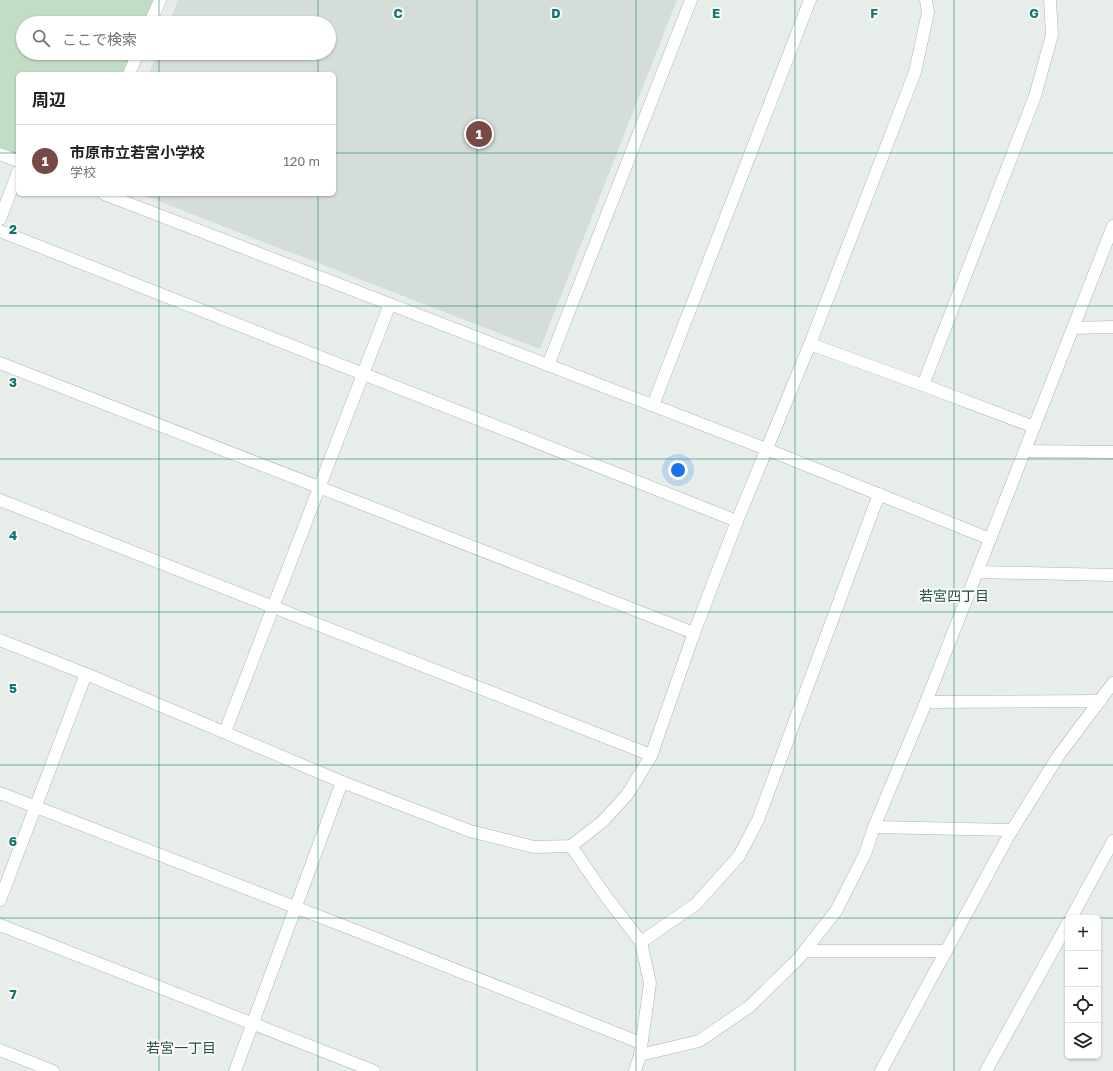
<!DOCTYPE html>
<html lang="ja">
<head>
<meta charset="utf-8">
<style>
	body { margin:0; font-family:"Golos Text","Noto Sans JP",sans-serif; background:#f2f2f2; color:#222 }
	.controls { position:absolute; right:12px; bottom:12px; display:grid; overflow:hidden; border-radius:6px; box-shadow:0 1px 3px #0004 }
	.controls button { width:36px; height:36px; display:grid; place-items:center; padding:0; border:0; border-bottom:1px solid #e0e0e0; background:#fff; color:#222; font:20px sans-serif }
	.you { position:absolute; left:678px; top:470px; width:14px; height:14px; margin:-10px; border:3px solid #fff; border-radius:50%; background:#1a73e8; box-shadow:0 0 0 6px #1a73e833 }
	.badge { display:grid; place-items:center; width:26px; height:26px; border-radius:50%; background:#784a45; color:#fff; font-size:13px; font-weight:700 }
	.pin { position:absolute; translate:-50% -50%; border:2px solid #fff; box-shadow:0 1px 4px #0006 }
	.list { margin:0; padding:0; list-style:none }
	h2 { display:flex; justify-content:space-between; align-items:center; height:52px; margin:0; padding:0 16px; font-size:17px }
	h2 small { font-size:13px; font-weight:400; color:#767676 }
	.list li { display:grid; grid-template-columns:26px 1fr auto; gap:12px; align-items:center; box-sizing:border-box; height:72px; padding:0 16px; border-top:1px solid #e0e0e0 }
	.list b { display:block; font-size:15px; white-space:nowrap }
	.list p { margin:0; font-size:13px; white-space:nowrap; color:#767676 }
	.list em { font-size:13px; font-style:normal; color:#767676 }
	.icon { flex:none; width:22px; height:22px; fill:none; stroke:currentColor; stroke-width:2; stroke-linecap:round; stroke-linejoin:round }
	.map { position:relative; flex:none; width:1113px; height:1071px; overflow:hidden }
	.search { position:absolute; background:#fff; box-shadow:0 1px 3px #0004; left:16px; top:16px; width:320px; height:44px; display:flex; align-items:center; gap:10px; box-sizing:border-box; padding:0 14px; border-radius:22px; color:#767676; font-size:15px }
	.panel { position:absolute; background:#fff; box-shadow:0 1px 3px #0004; left:16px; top:72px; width:320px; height:124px; border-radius:6px }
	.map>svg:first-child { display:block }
	.built { fill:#d5ddd8 }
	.green { fill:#c3dcc5 }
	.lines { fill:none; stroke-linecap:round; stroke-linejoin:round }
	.minor-casing { stroke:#aab6af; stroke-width:13 }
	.minor { stroke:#fff; stroke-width:12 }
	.grid { fill:none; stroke:#0f766e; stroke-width:1; stroke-opacity:0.55 }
	.labels { text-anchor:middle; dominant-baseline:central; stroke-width:4; stroke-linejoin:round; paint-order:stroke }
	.neighbourhood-label { font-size:14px; fill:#254e3e; stroke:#f7faf8 }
	.grid-label { font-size:13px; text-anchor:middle; font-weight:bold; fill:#0f766e; stroke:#f7faf8; stroke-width:4; stroke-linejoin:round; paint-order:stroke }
</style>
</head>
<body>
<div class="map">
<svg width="1113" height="1071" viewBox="0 0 1113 1071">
	<rect width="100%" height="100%" fill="#e7eee9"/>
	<path class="built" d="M178,0H677L540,349L140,194H334V74H149L157,53H329V23H169Z"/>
	<path class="green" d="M0,0H160L150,23H23V53H138L129,74H18V161L0,154Z"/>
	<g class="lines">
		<defs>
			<g id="minor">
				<path d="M150,23L160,0"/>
				<path d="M129,74L138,53"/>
				<path d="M0,154L18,161"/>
				<path d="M104,194L766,449L990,539"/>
				<path d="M0,219L18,172"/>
				<path d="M0,231L737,521"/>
				<path d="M1073,328L1113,327"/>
				<path d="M810,344L923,385L1034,427"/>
				<path d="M0,363L694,633"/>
				<path d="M548,365L691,0"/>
				<path d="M923,385L1035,96L1052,35L1050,0"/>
				<path d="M653,405L810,0"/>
				<path d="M1025,451L1113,452"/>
				<path d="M0,500L646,753L651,756"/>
				<path d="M977,572L1113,575"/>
				<path d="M0,640L86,674L342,782L470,831L534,847L571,846L602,822L627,795L651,756L694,633L737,521L810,344L915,72L928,12L926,0"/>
				<path d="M926,702L1100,701"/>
				<path d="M225,732L390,304"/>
				<path d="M0,793L362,933L641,1043"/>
				<path d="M874,827L1012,830"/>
				<path d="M571,846L607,898L641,942L650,983L640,1055L635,1071"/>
				<path d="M0,900L86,674"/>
				<path d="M1071,918L1113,841"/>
				<path d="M0,925L374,1071"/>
				<path d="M641,942L696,904L739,856L758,820L879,494"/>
				<path d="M805,951H946"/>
				<path d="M0,1050L53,1071"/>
				<path d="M640,1055L699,1041L749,1007L799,958L836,911L865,854L874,827L926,702L1113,226"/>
				<path d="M235,1071L342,782"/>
				<path d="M881,1071L1009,835L1059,755L1113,683"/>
				<path d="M986,1071L1068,923"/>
			</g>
		</defs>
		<use href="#minor" class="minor-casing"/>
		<use href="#minor" class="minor"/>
	</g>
	<path class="grid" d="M159,0V23M318,0V23M477,0V1071M636,0V1071M795,0V1071M954,0V1071M159,53V74M318,53V74M0,153H18M334,153H1113M159,194V1071M318,194V1071M0,306H1113M0,459H1113M0,612H1113M0,765H1113M0,918H1068M1068,918H1098M1098,918H1113"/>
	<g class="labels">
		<g class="neighbourhood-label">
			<text x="954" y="595">若宮四丁目</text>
			<text x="181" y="1047">若宮一丁目</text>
		</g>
	</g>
	<g class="grid-label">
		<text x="398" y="18">C</text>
		<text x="556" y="18">D</text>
		<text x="716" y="18">E</text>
		<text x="874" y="18">F</text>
		<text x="1034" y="18">G</text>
		<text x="13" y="234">2</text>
		<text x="13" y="387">3</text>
		<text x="13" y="540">4</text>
		<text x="13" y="693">5</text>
		<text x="13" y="846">6</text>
		<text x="13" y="999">7</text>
	</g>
</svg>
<div class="controls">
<button>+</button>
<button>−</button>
<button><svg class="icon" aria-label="locate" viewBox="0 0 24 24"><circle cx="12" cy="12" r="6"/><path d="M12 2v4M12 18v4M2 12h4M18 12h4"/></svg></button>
<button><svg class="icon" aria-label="layers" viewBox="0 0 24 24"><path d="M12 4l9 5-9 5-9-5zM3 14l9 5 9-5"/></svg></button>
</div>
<div class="you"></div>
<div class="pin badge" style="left:479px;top:134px">1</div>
<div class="search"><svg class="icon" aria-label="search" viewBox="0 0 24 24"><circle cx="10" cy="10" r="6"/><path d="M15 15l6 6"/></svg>ここで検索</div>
<section class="panel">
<h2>周辺<small></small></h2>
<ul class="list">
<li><span class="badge">1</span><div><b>市原市立若宮小学校</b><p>学校</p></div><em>120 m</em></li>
</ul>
</section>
</div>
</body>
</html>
